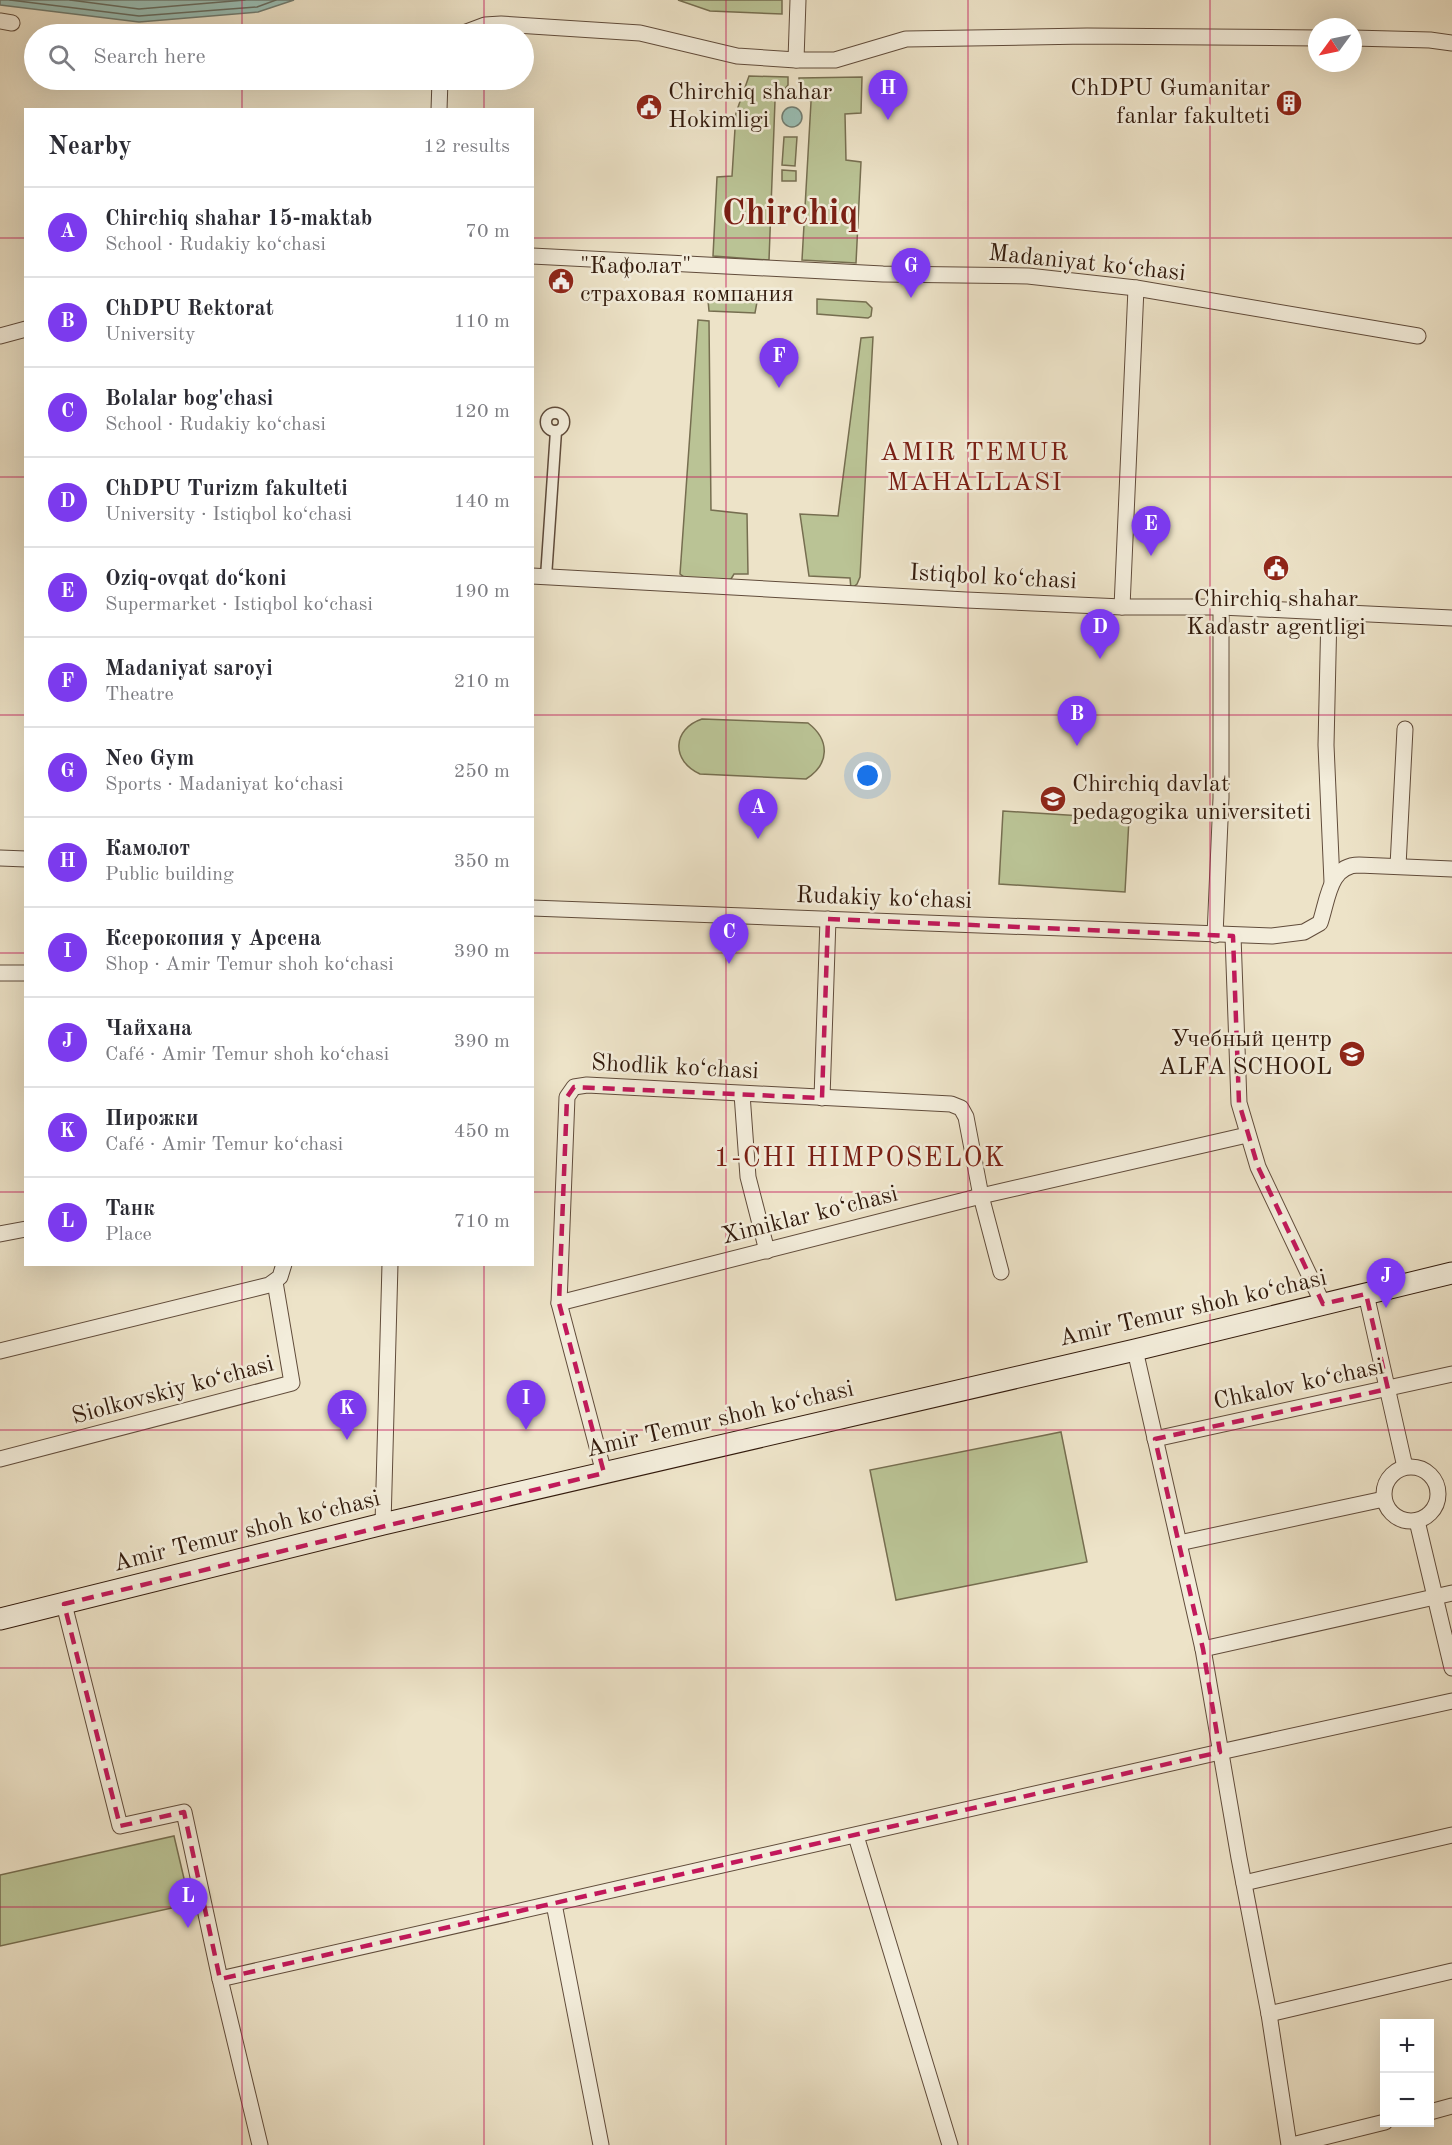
<!DOCTYPE html>
<html lang="en">
<head>
<meta charset="utf-8">
<style>
	body { margin:0; font-family:"Old Standard TT",serif; background:#f2f2f3; color:#2b2b33 }
	.controls { position:absolute; right:18px; bottom:18px; display:grid; overflow:hidden; border-radius:0px; box-shadow:0 6px 24px #0002 }
	.controls button { width:54px; height:54px; display:grid; place-items:center; padding:0; border:0; border-bottom:2px solid #e1e1e2; background:#fff; color:#2b2b33; font:30px sans-serif }
	.compass { position:absolute; left:1308px; top:18px; width:54px; height:54px; border-radius:50%; background:#fff; box-shadow:0 6px 24px #0002; rotate:237deg }
	.you { position:absolute; left:868px; top:776px; width:21px; height:21px; margin:-15px; border:4px solid #fff; border-radius:50%; background:#1a73e8; box-shadow:0 0 0 9px #1a73e833 }
	.badge { display:grid; place-items:center; width:39px; height:39px; border-radius:50%; background:#7c3aed; color:#fff; font-size:20px; font-weight:700 }
	.pin { position:absolute; translate:-50% -50px; filter:drop-shadow(0 2px 3px #0008) }
	.pin::after { content:''; position:absolute; top:32px; width:21px; height:18px; background:inherit; clip-path:polygon(0 0,100% 0,50% 100%) }
	.list { margin:0; padding:0; list-style:none }
	h2 { display:flex; justify-content:space-between; align-items:center; height:78px; margin:0; padding:0 24px; font-size:26px }
	h2 small { font-size:20px; font-weight:400; color:#7c7c81 }
	.list li { display:grid; grid-template-columns:39px 1fr auto; gap:18px; align-items:center; box-sizing:border-box; height:90px; padding:0 24px; border-top:2px solid #e1e1e2 }
	.list b { display:block; font-size:22px; white-space:nowrap }
	.list p { margin:0; font-size:20px; white-space:nowrap; color:#7c7c81 }
	.list em { font-size:20px; font-style:normal; color:#7c7c81 }
	.icon { flex:none; width:33px; height:33px; fill:none; stroke:currentColor; stroke-width:2; stroke-linecap:round; stroke-linejoin:round }
	.map { position:relative; flex:none; width:1452px; height:2145px; overflow:hidden }
	.search { position:absolute; background:#fff; box-shadow:0 6px 24px #0002; left:24px; top:24px; width:510px; height:66px; display:flex; align-items:center; gap:15px; box-sizing:border-box; padding:0 21px; border-radius:33px; color:#7c7c81; font-size:22px }
	.panel { position:absolute; background:#fff; box-shadow:0 6px 24px #0002; left:24px; top:108px; width:510px; height:1158px; border-radius:0px }
	.map>svg:first-child { display:block }
	.green { fill:#bac395; stroke:#766e50; stroke-width:1.5 }
	.water { fill:#99beb4; stroke:#707c71; stroke-width:1.5 }
	.lines { fill:none; stroke-linecap:round; stroke-linejoin:round }
	.shore { stroke:#666c60; stroke-width:1.5 }
	.pedestrian-casing { stroke:#614c3b; stroke-width:13 }
	.minor-casing { stroke:#614c3b; stroke-width:17 }
	.secondary-casing { stroke:#321a0c; stroke-width:23 }
	.pedestrian { stroke:#f3eddb; stroke-width:10 }
	.minor { stroke:#f3eddb; stroke-width:15 }
	.secondary { stroke:#f3eddb; stroke-width:21 }
	.marked { fill:none; stroke:#c2185b; stroke-width:4.5; stroke-dasharray:12 8; stroke-linejoin:round }
	.grid { fill:none; stroke:#c2185b; stroke-width:1.5; stroke-opacity:0.55 }
	.labels { text-anchor:middle; dominant-baseline:central; stroke-width:5; stroke-linejoin:round; paint-order:stroke }
	.poi-label { font-size:24px; fill:#321a0c; stroke:#f3eddb; text-anchor:start }
	.street-label { font-size:24px; fill:#321a0c; stroke:#f3eddb }
	.neighbourhood-label { font-size:26px; letter-spacing:1.5px; fill:#7a1f14; stroke:#f3eddb }
	.quarter-label { font-size:27px; letter-spacing:1.5px; fill:#7a1f14; stroke:#f3eddb }
	.town-label { font-size:36px; font-weight:bold; fill:#7a1f14; stroke:#f3eddb }
</style>
</head>
<body>
<div class="map">
<svg width="1452" height="2145" viewBox="0 0 1452 2145">
	<rect width="100%" height="100%" fill="#ede3c8"/>
	<filter id="stains"><feTurbulence type="fractalNoise" baseFrequency=".00333" numOctaves="4"/><feColorMatrix values="0 0 0 0 .2 0 0 0 0 .09 0 0 0 0 .02 0 0 0 .5 -.17"/></filter>
	<radialGradient id="worn" r=".72"><stop offset=".6" stop-color="#630" stop-opacity="0"/><stop offset="1" stop-color="#630" stop-opacity=".3"/></radialGradient>
	<g class="green">
		<path d="M678,0H782V14L710,11Z"/>
		<path d="M749,76L788,77V85L775,101L769,260L713,256L717,177L732,176L736,113Z"/>
		<path d="M862,77L861,113L845,114L846,160L861,162L856,263L802,260L811,102L799,85V78Z"/>
		<path d="M784,137H797L795,166L782,165Z"/>
		<path d="M782,170L796,171V181H782Z"/>
		<path d="M817,299L866,302L872,308L871,316L868,318L817,314Z"/>
		<path d="M708,300L757,302L755,313L709,311Z"/>
		<path d="M698,320L709,321L711,510L747,514L748,574H734L731,579C718,583 690,584 680,574Z"/>
		<path d="M873,337L860,577L857,584L851,589L850,578L809,576L800,514L838,516L861,338Z"/>
		<path d="M702,719L808,723C830,740 830,764 806,779L700,774C671,761 672,729 702,719Z"/>
		<path d="M1003,811L1129,819L1125,892L999,884Z"/>
		<path d="M1061,1432L1087,1562L896,1600L870,1470Z"/>
		<path d="M174,1836L190,1904L0,1946V1875Z"/>
	</g>
	<g class="water">
		<path d="M0,0H294L258,12L139,22L0,5Z"/>
		<circle cx="792" cy="117" r="10"/>
	</g>
	<g class="lines">
		<g class="shore">
			<path d="M10,0L139,16L257,7L276,0"/>
			<path d="M70,0L139,9L245,0"/>
		</g>
		<defs>
			<g id="pedestrian">
				<circle cx="555" cy="422" r="9"/>
				<path d="M546,577L556,431"/>
			</g>
			<g id="minor">
				<path d="M0,21L12,23"/>
				<path d="M461,34L485,25L501,24L640,33L737,56L796,60L798,0"/>
				<path d="M1353,38L1430,40L1452,43"/>
				<path d="M796,60H835L906,39L1087,36L1317,38"/>
				<path d="M439,110L440,80"/>
				<path d="M532,256L883,274L1028,276L1136,288L1418,336"/>
				<path d="M0,336L26,329"/>
				<path d="M532,576L966,600L1122,607H1221L1452,618"/>
				<path d="M1122,607L1136,288"/>
				<path d="M1329,612L1326,745L1332,882"/>
				<path d="M0,858L26,859"/>
				<path d="M1398,866L1405,729"/>
				<path d="M532,908L1272,936L1304,932L1320,923C1328,900 1329,865 1359,865L1452,869"/>
				<path d="M1215,935L1221,798V607"/>
				<path d="M1233,936L1239,1103L1258,1167L1323,1304"/>
				<path d="M0,973H26"/>
				<path d="M742,1094L748,1177L767,1251"/>
				<path d="M822,1098L828,919"/>
				<path d="M0,1234L26,1229"/>
				<path d="M1366,1294L1405,1467"/>
				<path d="M559,1303L981,1196L1247,1135"/>
				<path d="M1135,1350L1203,1649L1239,1858L1269,2014L1289,2145"/>
				<path d="M0,1351L269,1285L280,1277L284,1264"/>
				<path d="M1155,1439L1452,1374"/>
				<path d="M0,1459L292,1383L275,1282"/>
				<circle cx="1411" cy="1494" r="27"/>
				<path d="M604,1473L559,1303L567,1097L574,1087L587,1085L951,1104L961,1108L966,1117L981,1196L1001,1272"/>
				<path d="M1417,1521L1452,1668"/>
				<path d="M383,1524L390,1264"/>
				<path d="M1179,1543L1384,1499"/>
				<path d="M64,1604L120,1826L184,1812L220,1979L260,2145"/>
				<path d="M1203,1649L1452,1593"/>
				<path d="M856,1836L950,2145"/>
				<path d="M1244,1883L1452,1835"/>
				<path d="M554,1904L601,2145"/>
				<path d="M220,1979L1220,1752L1452,1701"/>
				<path d="M1269,2014L1452,1971"/>
				<path d="M1430,2112L1452,2106"/>
				<path d="M1292,2145L1385,2122"/>
			</g>
			<path id="secondary" d="M0,1619L383,1524L1135,1350L1452,1273"/>
		</defs>
		<use href="#pedestrian" class="pedestrian-casing"/>
		<use href="#minor" class="minor-casing"/>
		<use href="#secondary" class="secondary-casing"/>
		<use href="#pedestrian" class="pedestrian"/>
		<use href="#minor" class="minor"/>
		<use href="#secondary" class="secondary"/>
	</g>
	<path class="marked" d="M828,919L1233,936L1239,1103L1258,1167L1323,1304L1366,1294L1388,1389L1155,1439L1203,1649L1220,1752L220,1979L184,1812L120,1826L64,1604L604,1473L559,1303L567,1097L574,1087L822,1098Z"/>
	<path class="grid" d="M242,0V34M484,0V34M726,0V2145M968,0V2145M1210,0V2145M242,80V110M484,80V110M0,238H26M532,238H1452M0,477H26M532,477H1452M0,715H26M532,715H1452M0,953H26M532,953H1452M0,1192H26M532,1192H1452M242,1264V2145M484,1264V2145M0,1430H1452M0,1668H1452M0,1907H1452"/>
	<defs>
		<symbol id="building-disc" viewBox="-11 -11 22 22"><circle r="9.5" fill="#8f2418" stroke="#f3eddb"/><path d="M-4-6H4V6H1V3H-1V6H-4ZM-2.5-4.3h1.7v1.8h-1.7ZM.8-4.3h1.7v1.8H.8ZM-2.5-1h1.7V.8h-1.7ZM.8-1h1.7V.8H.8Z" fill="#fff"/></symbol>
		<symbol id="civic-disc" viewBox="-11 -11 22 22"><circle r="9.5" fill="#8f2418" stroke="#f3eddb"/><path d="M-.6-6.5H3V-4.5H.6V-3L4-1V1h2V6H-6V1h2V-1L-.6-3ZM-1.2 2.5V6h2.4V2.5Z" fill="#fff"/></symbol>
		<symbol id="university-disc" viewBox="-11 -11 22 22"><circle r="9.5" fill="#8f2418" stroke="#f3eddb"/><path d="M0-5L7-2L0 1L-7-2ZM-4 1L0 2.5L4 1V4Q0 6-4 4Z" fill="#fff"/></symbol>
		<symbol id="school-disc" viewBox="-11 -11 22 22"><circle r="9.5" fill="#8f2418" stroke="#f3eddb"/><path d="M0-5L7-2L0 1L-7-2ZM-4 1L0 2.5L4 1V4Q0 6-4 4Z" fill="#fff"/></symbol>
	</defs>
	<g fill-rule="evenodd">
		<use href="#building-disc" x="1274" y="88" width="30" height="30"/>
		<use href="#civic-disc" x="634" y="92" width="30" height="30"/>
		<use href="#civic-disc" x="546" y="266" width="30" height="30"/>
		<use href="#civic-disc" x="1261" y="553" width="30" height="30"/>
		<use href="#university-disc" x="1038" y="784" width="30" height="30"/>
		<use href="#school-disc" x="1337" y="1039" width="30" height="30"/>
	</g>
	<g class="labels">
		<g class="poi-label">
			<text x="1270" y="89" text-anchor="end">ChDPU Gumanitar<tspan x="1270" dy="28">fanlar fakulteti</tspan></text>
			<text x="668" y="93">Chirchiq shahar<tspan x="668" dy="28">Hokimligi</tspan></text>
			<text x="580" y="267">"Кафолат"<tspan x="580" dy="28">страховая компания</tspan></text>
			<text x="1276" y="600" text-anchor="middle">Chirchiq shahar<tspan x="1276" dy="28">Kadastr agentligi</tspan></text>
			<text x="1072" y="785">Chirchiq davlat<tspan x="1072" dy="28">pedagogika universiteti</tspan></text>
			<text x="1332" y="1040" text-anchor="end">Учебный центр<tspan x="1332" dy="28">ALFA SCHOOL</tspan></text>
		</g>
		<g class="street-label">
			<text transform="translate(1087 264) rotate(6)">Madaniyat ko‘chasi</text>
			<text transform="translate(993 578) rotate(3)">Istiqbol ko‘chasi</text>
			<text transform="translate(884 899) rotate(2)">Rudakiy ko‘chasi</text>
			<text transform="translate(675 1068) rotate(3)">Shodlik ko‘chasi</text>
			<text transform="translate(810 1216) rotate(-14)">Ximiklar ko‘chasi</text>
			<text transform="translate(1193 1309) rotate(-13)">Amir Temur shoh ko‘chasi</text>
			<text transform="translate(1299 1385) rotate(-12)">Chkalov ko‘chasi</text>
			<text transform="translate(173 1391) rotate(-15)">Siolkovskiy ko‘chasi</text>
			<text transform="translate(720 1420) rotate(-13)">Amir Temur shoh ko‘chasi</text>
			<text transform="translate(247 1532) rotate(-14)">Amir Temur shoh ko‘chasi</text>
		</g>
		<g class="neighbourhood-label">
			<text x="975" y="453">AMIR TEMUR<tspan x="975" dy="30">MAHALLASI</tspan></text>
		</g>
		<g class="quarter-label">
			<text x="860" y="1158">1-CHI HIMPOSELOK</text>
		</g>
		<g class="town-label">
			<text x="790" y="215">Chirchiq</text>
		</g>
	</g>
	<rect width="100%" height="100%" filter="url(#stains)"/>
	<rect width="100%" height="100%" fill="url(#worn)"/>
</svg>
<div class="controls">
<button>+</button>
<button>−</button>
</div>
<svg class="compass" viewBox="-18 -18 36 36"><path d="M0-13l5 13h-10z" fill="#e53935"/><path d="M0 13l5-13h-10z" fill="#7c7c81"/></svg>
<div class="you"></div>
<div class="pin badge" style="left:758px;top:839px">A</div>
<div class="pin badge" style="left:1077px;top:746px">B</div>
<div class="pin badge" style="left:729px;top:964px">C</div>
<div class="pin badge" style="left:1100px;top:659px">D</div>
<div class="pin badge" style="left:1151px;top:556px">E</div>
<div class="pin badge" style="left:779px;top:388px">F</div>
<div class="pin badge" style="left:911px;top:298px">G</div>
<div class="pin badge" style="left:888px;top:120px">H</div>
<div class="pin badge" style="left:526px;top:1430px">I</div>
<div class="pin badge" style="left:1386px;top:1308px">J</div>
<div class="pin badge" style="left:347px;top:1440px">K</div>
<div class="pin badge" style="left:188px;top:1928px">L</div>
<div class="search"><svg class="icon" aria-label="search" viewBox="0 0 24 24"><circle cx="10" cy="10" r="6"/><path d="M15 15l6 6"/></svg>Search here</div>
<section class="panel">
<h2>Nearby<small>12 results</small></h2>
<ul class="list">
<li><span class="badge">A</span><div><b>Chirchiq shahar 15-maktab</b><p>School · Rudakiy ko‘chasi</p></div><em>70 m</em></li>
<li><span class="badge">B</span><div><b>ChDPU Rektorat</b><p>University</p></div><em>110 m</em></li>
<li><span class="badge">C</span><div><b>Bolalar bog'chasi</b><p>School · Rudakiy ko‘chasi</p></div><em>120 m</em></li>
<li><span class="badge">D</span><div><b>ChDPU Turizm fakulteti</b><p>University · Istiqbol ko‘chasi</p></div><em>140 m</em></li>
<li><span class="badge">E</span><div><b>Oziq-ovqat do‘koni</b><p>Supermarket · Istiqbol ko‘chasi</p></div><em>190 m</em></li>
<li><span class="badge">F</span><div><b>Madaniyat saroyi</b><p>Theatre</p></div><em>210 m</em></li>
<li><span class="badge">G</span><div><b>Neo Gym</b><p>Sports · Madaniyat ko‘chasi</p></div><em>250 m</em></li>
<li><span class="badge">H</span><div><b>Камолот</b><p>Public building</p></div><em>350 m</em></li>
<li><span class="badge">I</span><div><b>Ксерокопия у Арсена</b><p>Shop · Amir Temur shoh ko‘chasi</p></div><em>390 m</em></li>
<li><span class="badge">J</span><div><b>Чайхана</b><p>Café · Amir Temur shoh ko‘chasi</p></div><em>390 m</em></li>
<li><span class="badge">K</span><div><b>Пирожки</b><p>Café · Amir Temur ko‘chasi</p></div><em>450 m</em></li>
<li><span class="badge">L</span><div><b>Танк</b><p>Place</p></div><em>710 m</em></li>
</ul>
</section>
</div>
</body>
</html>
